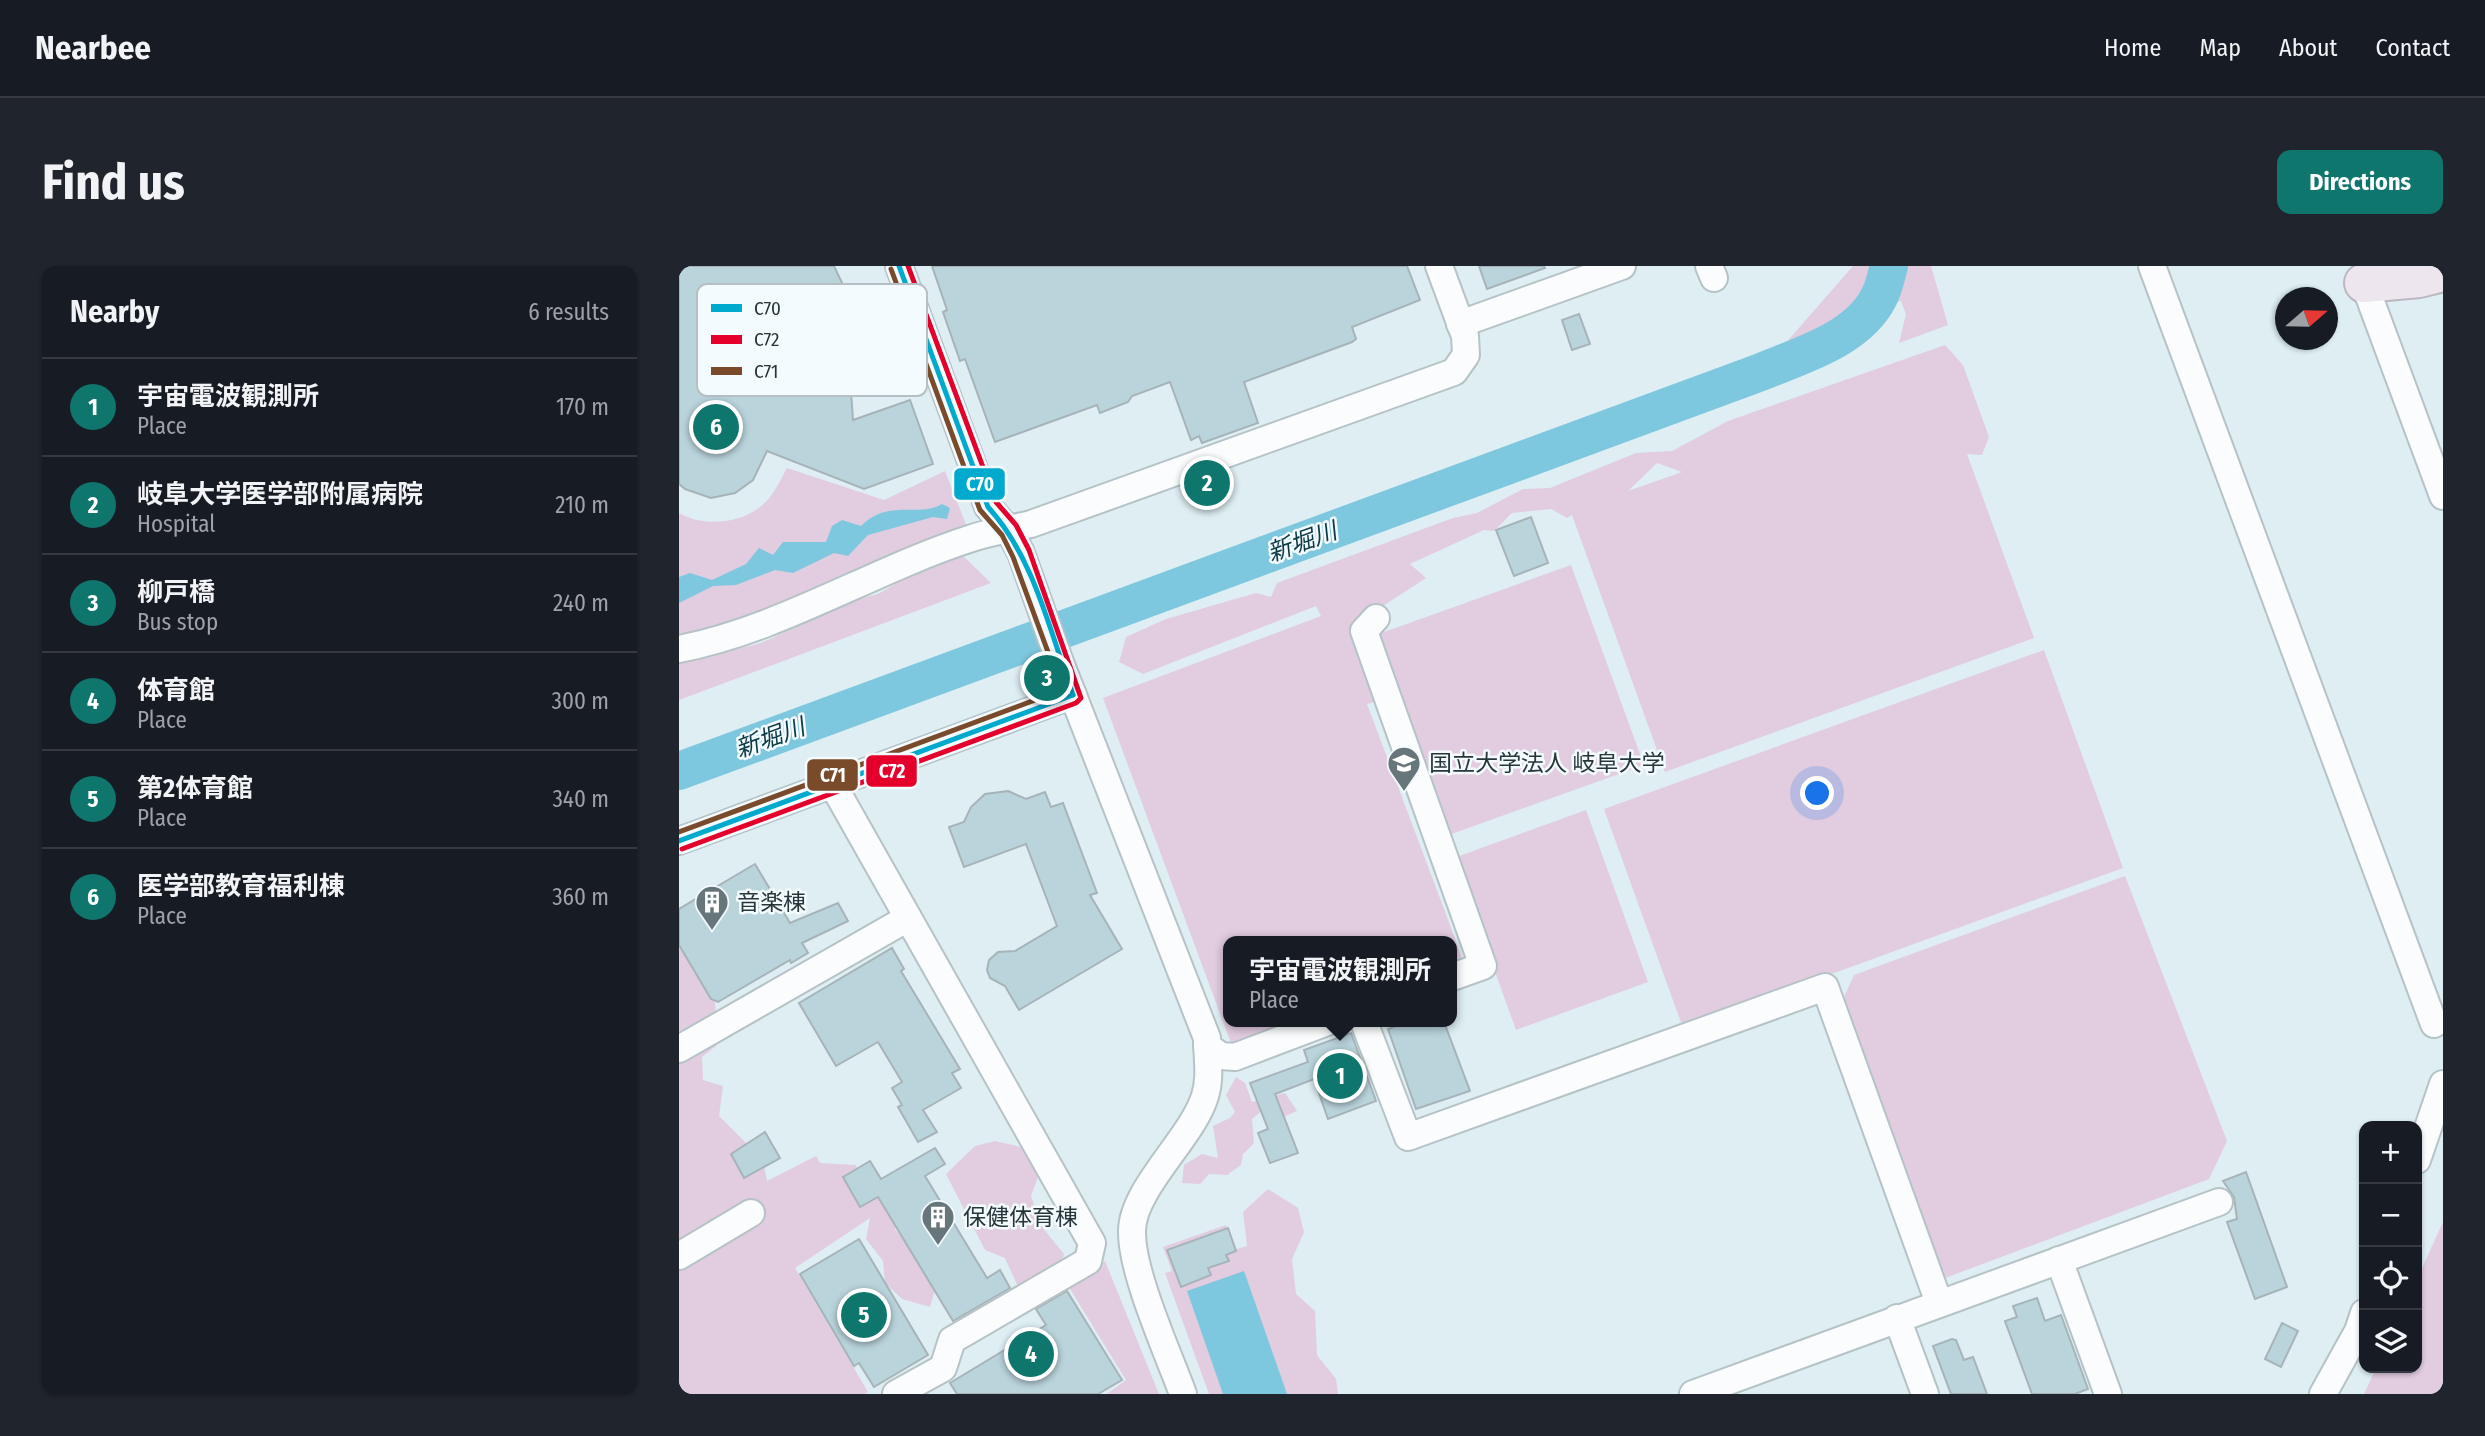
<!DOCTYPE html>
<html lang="en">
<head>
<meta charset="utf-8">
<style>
	body { margin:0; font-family:"Fira Sans Condensed","Noto Sans JP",sans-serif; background:#20242c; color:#f1f3f6 }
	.controls { position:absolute; right:21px; bottom:21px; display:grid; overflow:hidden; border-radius:14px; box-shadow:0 2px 5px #0004 }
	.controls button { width:63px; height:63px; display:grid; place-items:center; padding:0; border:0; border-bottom:2px solid #363941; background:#171b24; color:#f1f3f6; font:35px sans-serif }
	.compass { position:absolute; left:1596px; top:21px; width:63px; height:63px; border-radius:50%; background:#171b24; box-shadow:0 2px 5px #0004; rotate:70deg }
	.you { position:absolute; left:1139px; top:528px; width:24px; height:24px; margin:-18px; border:5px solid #fff; border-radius:50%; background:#1a73e8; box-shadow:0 0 0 10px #1a73e833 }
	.badge { display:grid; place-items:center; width:46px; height:46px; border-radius:50%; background:#0f766e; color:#fff; font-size:23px; font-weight:700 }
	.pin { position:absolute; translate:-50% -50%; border:4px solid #fff; box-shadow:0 2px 7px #0006 }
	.popup { position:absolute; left:544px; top:670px; width:234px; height:91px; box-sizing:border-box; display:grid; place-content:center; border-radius:14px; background:#171b24; filter:drop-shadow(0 2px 5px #0005); font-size:23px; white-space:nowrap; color:#9ea1a6 }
	.popup b { font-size:26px; color:#f1f3f6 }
	.popup::after { content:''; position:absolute; left:50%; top:100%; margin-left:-14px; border:14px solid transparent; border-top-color:#171b24 }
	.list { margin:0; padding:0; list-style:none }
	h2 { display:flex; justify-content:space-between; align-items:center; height:91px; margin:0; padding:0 28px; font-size:30px }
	h2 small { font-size:23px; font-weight:400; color:#9ea1a6 }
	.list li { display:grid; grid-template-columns:46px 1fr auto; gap:21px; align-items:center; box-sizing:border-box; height:98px; padding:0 28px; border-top:2px solid #363941 }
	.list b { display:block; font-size:26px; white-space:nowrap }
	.list p { margin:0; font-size:23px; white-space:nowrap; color:#9ea1a6 }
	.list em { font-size:23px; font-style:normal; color:#9ea1a6 }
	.icon { flex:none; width:38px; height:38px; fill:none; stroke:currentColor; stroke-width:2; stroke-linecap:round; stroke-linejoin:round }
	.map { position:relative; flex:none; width:1764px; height:1128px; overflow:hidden; border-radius:14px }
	header { display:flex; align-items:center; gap:42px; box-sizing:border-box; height:98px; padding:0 35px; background:#171b24; border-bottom:2px solid #363941 }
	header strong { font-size:33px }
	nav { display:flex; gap:38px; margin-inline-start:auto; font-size:24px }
	.intro { display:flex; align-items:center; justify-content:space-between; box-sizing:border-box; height:168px; padding:0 42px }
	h1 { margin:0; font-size:49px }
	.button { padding:18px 32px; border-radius:14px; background:#0f766e; color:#fff; font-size:24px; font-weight:700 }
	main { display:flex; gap:42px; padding:0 42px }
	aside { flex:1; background:#171b24; border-radius:14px; box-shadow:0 2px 5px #0004 }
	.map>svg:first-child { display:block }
	.green { fill:#e2cce0; fill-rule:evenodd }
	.water { fill:#7dc8df }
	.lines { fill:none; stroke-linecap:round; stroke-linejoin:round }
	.river { stroke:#7dc8df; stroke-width:38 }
	.building { fill:#bad4dc; stroke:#a6b4b8; stroke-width:2 }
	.minor-casing { stroke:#b5c3c7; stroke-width:30 }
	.highway-casing { stroke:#bbb8c2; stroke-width:42 }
	.minor { stroke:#fafcfd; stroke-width:26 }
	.highway { stroke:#eee6ee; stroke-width:38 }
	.bus-1-casing { stroke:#f4fbfe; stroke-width:10 }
	.bus-2-casing { stroke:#f4fbfe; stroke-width:10 }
	.bus-3-casing { stroke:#f4fbfe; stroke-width:10 }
	.bus-1 { stroke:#00a9ce; stroke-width:5 }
	.bus-2 { stroke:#e4002b; stroke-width:5 }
	.bus-3 { stroke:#7a4b2a; stroke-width:5 }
	.labels { text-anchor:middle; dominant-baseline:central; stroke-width:5; stroke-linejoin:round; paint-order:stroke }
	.poi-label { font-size:23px; fill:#27363b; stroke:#f4fbfe; text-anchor:start }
	.water-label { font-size:24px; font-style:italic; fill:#0b3a47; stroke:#f4fbfe }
	.key { fill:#f4fbfe; stroke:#b6c0c4; stroke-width:2 }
	.key-label { font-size:19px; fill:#27363b }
	.line-badge { stroke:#f4fbfe; stroke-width:2.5 }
	.badge-label { font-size:19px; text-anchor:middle; font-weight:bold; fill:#fff }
</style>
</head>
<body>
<header>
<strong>Nearbee</strong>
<nav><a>Home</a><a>Map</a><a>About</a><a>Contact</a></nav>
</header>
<div class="intro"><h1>Find us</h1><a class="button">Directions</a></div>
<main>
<aside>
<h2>Nearby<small>6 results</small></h2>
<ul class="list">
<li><span class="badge">1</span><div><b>宇宙電波観測所</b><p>Place</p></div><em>170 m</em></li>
<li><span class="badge">2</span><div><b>岐阜大学医学部附属病院</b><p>Hospital</p></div><em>210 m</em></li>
<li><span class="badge">3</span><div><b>柳戸橋</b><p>Bus stop</p></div><em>240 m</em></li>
<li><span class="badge">4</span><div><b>体育館</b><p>Place</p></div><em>300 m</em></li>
<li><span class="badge">5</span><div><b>第2体育館</b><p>Place</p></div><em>340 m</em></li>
<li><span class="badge">6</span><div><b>医学部教育福利棟</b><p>Place</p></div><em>360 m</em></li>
</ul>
</aside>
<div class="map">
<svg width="1764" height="1128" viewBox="0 0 1764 1128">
	<rect width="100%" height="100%" fill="#deeef3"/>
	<g class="green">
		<path d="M1174,0H1252L1269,59L1220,77L1227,48L1222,35L1171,45L1118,91L1105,79Z"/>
		<path d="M1266,79L1284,99L1310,171L1303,189L1288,188L1355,372L986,506L893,249L888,252L872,243L833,247L815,265L805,264L731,298L747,312L676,358L683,362L681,393L697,407L700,435L688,438L783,691L773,695V675H549V756H608L552,777L424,432L642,350L637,340L464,408L440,396L447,371L487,353L577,327L592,331L598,317L774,252L798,247L844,223L871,222L957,187L993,185L1049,155ZM978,197L1003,206L949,225Z"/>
		<path d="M108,202L205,234L266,205L290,266L0,377V247C28,263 71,257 91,231C98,222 103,211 108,202Z"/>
		<path d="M282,288L312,317L0,434V397L82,377L147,348L163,337L199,328L242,303Z"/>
		<path d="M892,299L965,499L767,570L694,370Z"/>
		<path d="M1365,384L1444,602L1004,762L925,543Z"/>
		<path d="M907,544L969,716L837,764L775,592Z"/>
		<path d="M1446,610L1548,875L1530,913L1266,1012L1162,738L1175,709Z"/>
		<path d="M0,677L5,679L14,705L35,727L38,761L33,762L38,779L23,791L24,814L44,820L40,850L71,881L82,882L88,915L137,890L141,897L177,899L186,930L216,931V963L258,1017L251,1041L223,1033L206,1017L204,995L187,973L191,952L116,1002L189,1126L186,1128H0Z"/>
		<path d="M557,811L566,817L573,836L606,827L618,845L604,851L586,842L573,853L575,877L564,888L562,899L548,909L530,908L521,918L503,917L505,899L523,888L539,892L534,860L551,852L556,846L547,829Z"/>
		<path d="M316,875L346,882L359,911L352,930L363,961L385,988L381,1001L340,1023L326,992L306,984L267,908L296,880Z"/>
		<path d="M589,923L619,942L625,966L613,993L617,1028L636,1045L638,1089L657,1113L659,1128H530L486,1007L493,1005L484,981L547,959L555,984L568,980L564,946Z"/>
		<path d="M1764,956V1128H1685L1697,1102H1738V1013Z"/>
		<path d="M426,995L480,1128H428L447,1114L388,1018Z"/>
	</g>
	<g class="water">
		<path d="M263,238L271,242L268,253L254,251L189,269L169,290L155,287L114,307L96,304L57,319L34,320L0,337V311L11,307L33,314L67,298L80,282L94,289L104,276H147L153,260L163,254L182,260C210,232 239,252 263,238Z"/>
		<path d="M565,1005L608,1128H544L508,1025Z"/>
	</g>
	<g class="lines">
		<path class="river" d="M0,505L1082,106C1123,89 1179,73 1200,31C1205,22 1207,10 1210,0"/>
	</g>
	<g class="building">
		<path d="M0,0H155L174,40L172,61L188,106L171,112L174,154L231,134L254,198L185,223L88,185L74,214L56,227L32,232L6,223L0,218Z"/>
		<path d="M253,0H728L741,34L673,61L677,73L673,76L565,116L579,157L523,177L520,170L512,174L491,116L453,130L449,136L421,147L418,139L316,176L286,93L281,95L264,46L268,44Z"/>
		<path d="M800,0H865L866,2L808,23Z"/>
		<path d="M900,48L911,78L893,84L883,54Z"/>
		<path d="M852,251L869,297L835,310L817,264Z"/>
		<path d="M329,525L347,533L366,526L372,541L384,537L418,627L411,629L443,683L340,744L326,720L311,712L308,704L310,694L319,686L336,685L378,660L347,578L285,601L270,561L285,556L292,541L306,528Z"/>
		<path d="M76,598L111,657L159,637L169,655L123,677L129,687L112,697L111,694L39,736L32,733L0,679V643Z"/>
		<path d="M213,682L225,703L222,705L281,803L273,807L282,822L244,844L258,866L239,876L219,841L223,839L213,822L223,816L199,776L157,800L120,737Z"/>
		<path d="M730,756H765L791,825L737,843L709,763Z"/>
		<path d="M672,767L697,835L649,853L635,813L596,828L619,887L591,897L579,867L589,863L571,817L629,796L625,784Z"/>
		<path d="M86,866L101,892L65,912L52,888Z"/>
		<path d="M256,882L266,898L246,910L308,1012L321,1004L331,1022L274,1055L199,931L181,941L164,911L191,895L202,913Z"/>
		<path d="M1567,906L1608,1021L1576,1033L1548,956L1558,953L1555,931L1544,915Z"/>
		<path d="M549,962L557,985L547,989L550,995L529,1002L532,1009L502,1021L488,984Z"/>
		<path d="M180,973L249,1089L195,1121L180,1097L175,1100L121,1008Z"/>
		<path d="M388,1025L443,1114L419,1128H278L271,1117L367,1059L357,1043Z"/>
		<path d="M1358,1032L1366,1055L1382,1049L1409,1123L1396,1128H1353L1326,1055L1338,1051L1334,1040Z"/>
		<path d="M1603,1057L1619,1065L1602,1101L1586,1093Z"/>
		<path d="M1273,1073L1277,1074L1285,1094L1294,1091L1308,1128H1272L1254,1080Z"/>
	</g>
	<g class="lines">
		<defs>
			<g id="minor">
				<path d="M220,0L309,241L330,264L342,287L379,391L528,772C528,792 532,811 526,830C514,871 453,923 453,965C452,1006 489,1087 504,1128"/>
				<path d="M1030,0L1035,12"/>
				<path d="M1473,0L1755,758"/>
				<path d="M1685,17L1764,230"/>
				<path d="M781,58L943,0"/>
				<path d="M697,352L685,365L804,700L773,711"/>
				<path d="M0,383C102,363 192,305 290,273C310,266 332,263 352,258L775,106L787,89L786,70L760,0"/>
				<path d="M154,519L413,977L409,995L273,1074L264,1102L217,1128"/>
				<path d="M0,575L394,429"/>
				<path d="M685,756L729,871L1146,721L1260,1037"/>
				<path d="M528,780L542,790L556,791L648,756"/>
				<path d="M0,783L229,652"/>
				<path d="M1738,894L1764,818"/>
				<path d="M0,990L72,947"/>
				<path d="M1380,994L1429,1128"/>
				<path d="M1218,1052L1246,1128"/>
				<path d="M1014,1128L1540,936"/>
				<path d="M1644,1128L1679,1065L1685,1047"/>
			</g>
			<path id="highway" d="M1685,17L1740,12L1764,6"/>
		</defs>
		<use href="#minor" class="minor-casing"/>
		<use href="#highway" class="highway-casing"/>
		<use href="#minor" class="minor"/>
		<use href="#highway" class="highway"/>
		<defs>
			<g id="bus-1">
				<path d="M220,0L309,241C355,291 371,366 394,429"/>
				<path d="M0,575L394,429"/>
			</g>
			<path id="bus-2" d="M3,583L397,437L402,432L350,284L337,259L317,236L229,0"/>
			<path id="bus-3" d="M0,566L383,424L334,291L323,269L301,244L212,3"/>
		</defs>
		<use href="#bus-1" class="bus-1-casing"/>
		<use href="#bus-2" class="bus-2-casing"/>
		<use href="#bus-3" class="bus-3-casing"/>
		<use href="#bus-1" class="bus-1"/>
		<use href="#bus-2" class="bus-2"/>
		<use href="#bus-3" class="bus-3"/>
	</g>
	<defs>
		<symbol id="university-pin" viewBox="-11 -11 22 30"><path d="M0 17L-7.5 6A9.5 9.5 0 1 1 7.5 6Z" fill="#67767b" stroke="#f4fbfe"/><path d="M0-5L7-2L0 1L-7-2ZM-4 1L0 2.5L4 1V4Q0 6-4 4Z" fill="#fff"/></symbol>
		<symbol id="building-pin" viewBox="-11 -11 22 30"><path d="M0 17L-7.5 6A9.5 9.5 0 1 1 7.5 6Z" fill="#67767b" stroke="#f4fbfe"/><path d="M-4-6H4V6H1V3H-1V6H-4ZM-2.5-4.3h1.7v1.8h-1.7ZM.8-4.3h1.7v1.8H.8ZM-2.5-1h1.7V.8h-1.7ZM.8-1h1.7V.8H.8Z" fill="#fff"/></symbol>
	</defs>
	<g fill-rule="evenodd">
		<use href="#university-pin" x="706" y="478" width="38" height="52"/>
		<use href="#building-pin" x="14" y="617" width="38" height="52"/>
		<use href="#building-pin" x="240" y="932" width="38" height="52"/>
	</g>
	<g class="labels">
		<g class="poi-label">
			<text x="750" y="497">国立大学法人 岐阜大学</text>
			<text x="58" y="636">音楽棟</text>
			<text x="284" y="951">保健体育棟</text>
		</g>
		<g class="water-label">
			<text transform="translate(623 276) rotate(-20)">新堀川</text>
			<text transform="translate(91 472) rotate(-20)">新堀川</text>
		</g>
	</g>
	<rect x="18" y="18" width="230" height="112" rx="10" class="key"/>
	<rect x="32" y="38" width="31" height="8" fill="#00a9ce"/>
	<rect x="32" y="69" width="31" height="9" fill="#e4002b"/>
	<rect x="32" y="101" width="31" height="8" fill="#7a4b2a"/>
	<g class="key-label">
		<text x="75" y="49">C70</text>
		<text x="75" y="80">C72</text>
		<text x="75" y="112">C71</text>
	</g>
	<g class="line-badge">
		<rect x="274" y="201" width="53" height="34" rx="7" fill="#00a9ce"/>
		<rect x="186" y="488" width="53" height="34" rx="7" fill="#e4002b"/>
		<rect x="127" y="492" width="53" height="34" rx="7" fill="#7a4b2a"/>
	</g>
	<g class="badge-label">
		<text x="301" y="225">C70</text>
		<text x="213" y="512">C72</text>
		<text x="154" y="516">C71</text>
	</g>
</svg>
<div class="controls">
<button>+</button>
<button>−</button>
<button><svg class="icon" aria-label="locate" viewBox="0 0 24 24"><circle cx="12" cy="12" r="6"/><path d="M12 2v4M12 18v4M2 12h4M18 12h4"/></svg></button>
<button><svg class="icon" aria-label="layers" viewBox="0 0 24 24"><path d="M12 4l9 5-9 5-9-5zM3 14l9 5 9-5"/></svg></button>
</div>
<svg class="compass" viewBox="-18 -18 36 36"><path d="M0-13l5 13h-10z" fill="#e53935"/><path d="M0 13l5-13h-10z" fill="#9ea1a6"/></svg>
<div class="you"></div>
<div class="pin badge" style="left:661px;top:810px">1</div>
<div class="popup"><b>宇宙電波観測所</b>Place</div>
<div class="pin badge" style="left:528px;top:217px">2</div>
<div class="pin badge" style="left:368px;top:412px">3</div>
<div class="pin badge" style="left:352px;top:1088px">4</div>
<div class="pin badge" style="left:185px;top:1049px">5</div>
<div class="pin badge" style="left:37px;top:161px">6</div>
</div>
</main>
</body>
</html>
